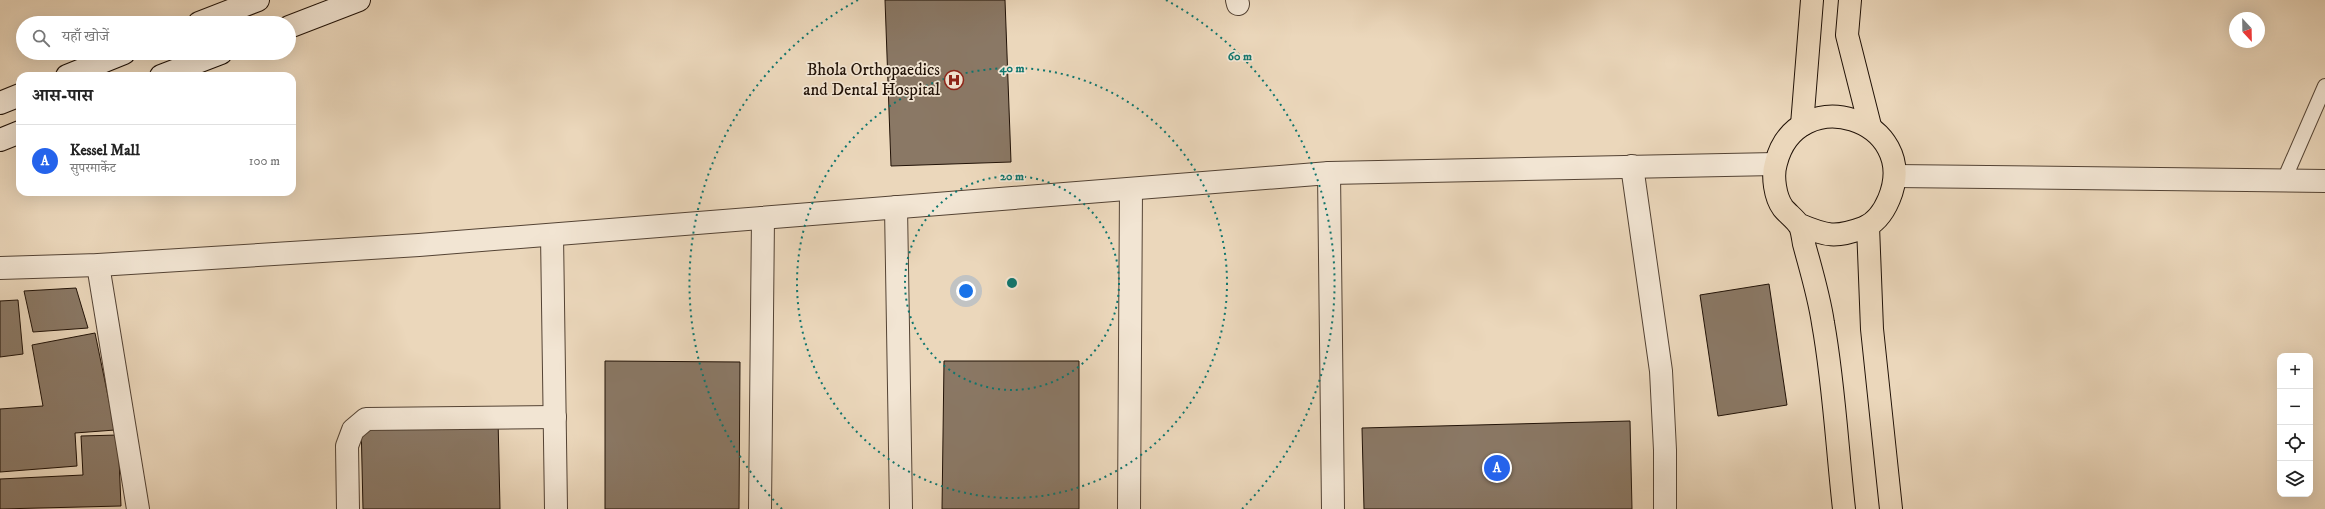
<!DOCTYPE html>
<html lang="hi">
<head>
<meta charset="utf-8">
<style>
	body { margin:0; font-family:"IM FELL DW Pica","Noto Serif Devanagari",serif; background:#f6f6f6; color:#222 }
	.controls { position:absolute; right:12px; bottom:12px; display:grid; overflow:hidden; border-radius:8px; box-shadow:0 4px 16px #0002 }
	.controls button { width:36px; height:36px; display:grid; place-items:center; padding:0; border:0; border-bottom:1px solid #e0e0e0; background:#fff; color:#222; font:20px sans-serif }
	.compass { position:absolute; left:2229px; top:12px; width:36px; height:36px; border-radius:50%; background:#fff; box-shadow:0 4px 16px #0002; rotate:158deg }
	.you { position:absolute; left:966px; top:291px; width:14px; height:14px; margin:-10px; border:3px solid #fff; border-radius:50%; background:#1a73e8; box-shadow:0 0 0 6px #1a73e833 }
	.badge { display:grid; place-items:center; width:26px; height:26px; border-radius:50%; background:#2563eb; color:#fff; font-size:13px; font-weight:700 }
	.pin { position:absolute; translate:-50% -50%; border:2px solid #fff; box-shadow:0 1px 4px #0006 }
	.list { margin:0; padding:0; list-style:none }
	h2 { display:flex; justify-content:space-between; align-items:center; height:52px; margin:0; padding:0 16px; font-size:17px }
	h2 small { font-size:13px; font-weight:400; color:#767676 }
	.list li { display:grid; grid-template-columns:26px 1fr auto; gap:12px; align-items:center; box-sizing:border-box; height:72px; padding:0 16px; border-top:1px solid #e0e0e0 }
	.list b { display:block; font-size:15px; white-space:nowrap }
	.list p { margin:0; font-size:13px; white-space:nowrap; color:#767676 }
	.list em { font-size:13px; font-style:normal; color:#767676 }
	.icon { flex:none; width:22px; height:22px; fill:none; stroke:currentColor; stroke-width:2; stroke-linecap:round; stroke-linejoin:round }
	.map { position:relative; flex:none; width:2325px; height:509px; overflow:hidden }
	.search { position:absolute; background:#fff; box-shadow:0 4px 16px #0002; left:16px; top:16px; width:280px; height:44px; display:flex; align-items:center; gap:10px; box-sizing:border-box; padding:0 14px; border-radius:22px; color:#767676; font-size:15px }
	.panel { position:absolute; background:#fff; box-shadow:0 4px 16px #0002; left:16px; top:72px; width:280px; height:124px; border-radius:12px }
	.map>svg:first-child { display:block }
	.building { fill:#8a7865; stroke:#211207 }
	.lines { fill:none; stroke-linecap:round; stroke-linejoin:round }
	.service-casing { stroke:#544334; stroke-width:16 }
	.minor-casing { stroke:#544334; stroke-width:24 }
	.tertiary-casing { stroke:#544334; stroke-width:24 }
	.secondary-casing { stroke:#211207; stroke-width:24 }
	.primary-casing { stroke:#211207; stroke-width:24 }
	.service { stroke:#f2e5d3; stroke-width:14 }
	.minor { stroke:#f2e5d3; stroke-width:22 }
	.tertiary { stroke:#f2e5d3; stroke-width:22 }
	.secondary { stroke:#f2e5d3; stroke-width:22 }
	.primary { stroke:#ebd7bb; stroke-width:22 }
	.ring { fill:none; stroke:#0f766e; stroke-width:2; stroke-dasharray:2 4 }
	.labels { text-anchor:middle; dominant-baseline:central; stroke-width:3.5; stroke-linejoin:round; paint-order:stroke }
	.poi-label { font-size:17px; fill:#211207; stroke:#f2e5d3; text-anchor:end }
	.centre { fill:#0f766e; stroke:#f2e5d3; stroke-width:2 }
	.ring-label { font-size:12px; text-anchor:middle; font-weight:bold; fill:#0f766e; stroke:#f2e5d3; stroke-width:3.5; stroke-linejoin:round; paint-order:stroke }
</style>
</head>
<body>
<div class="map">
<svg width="2325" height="509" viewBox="0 0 2325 509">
	<rect width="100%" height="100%" fill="#ebd7bb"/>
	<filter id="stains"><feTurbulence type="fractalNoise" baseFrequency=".005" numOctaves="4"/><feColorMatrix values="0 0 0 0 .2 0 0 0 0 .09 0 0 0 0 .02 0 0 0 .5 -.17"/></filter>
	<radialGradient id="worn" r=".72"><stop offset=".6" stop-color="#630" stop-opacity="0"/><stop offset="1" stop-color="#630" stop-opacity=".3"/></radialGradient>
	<g class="building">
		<path d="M885,0H1005L1011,162L891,166Z"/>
		<path d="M1769,284L1787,405L1718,416L1700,295Z"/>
		<path d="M76,288L88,328L33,332L24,291Z"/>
		<path d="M18,300L23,354L0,357V301Z"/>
		<path d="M95,333L115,430L75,433L77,466L0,472V409L43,406L32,345Z"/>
		<path d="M605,361L740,362L739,509H605Z"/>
		<path d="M944,361H1079V509H942Z"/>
		<path d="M498,418L500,509H363L361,422Z"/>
		<path d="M1630,421L1632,509H1364L1362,428Z"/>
		<path d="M118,435L121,506L0,509V479L83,475L81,436Z"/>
	</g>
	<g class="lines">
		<defs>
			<path id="service" d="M2284,180L2325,86"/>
			<g id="minor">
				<path d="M1237,0L1238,4"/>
				<path d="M1632,166L1661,371L1665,450V509"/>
				<path d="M1329,173L1333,509"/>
				<path d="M1895,176L2325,181"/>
				<path d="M896,207L901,509"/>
				<path d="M552,235L556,509"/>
				<path d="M98,265L138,509"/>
				<path d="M348,509L347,446L353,430L366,419L555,417"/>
				<path d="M760,509L763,218"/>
				<path d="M1129,509L1131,189"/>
			</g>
			<path id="tertiary" d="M0,268L98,265L419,245L1329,173L1775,164"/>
			<g id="secondary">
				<path d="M199,23L258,0"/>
				<path d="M289,27L359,0"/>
				<path d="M67,76L124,53"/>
				<path d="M161,76L221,53"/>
				<path d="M0,103L20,95"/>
				<path d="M0,140L20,132"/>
			</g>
			<g id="primary">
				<path d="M1850,0L1847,35L1870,126"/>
				<path d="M1802,125L1812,0"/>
				<path d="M1800,225C1826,236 1836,238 1863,228C1876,223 1884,211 1889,199C1922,119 1797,80 1776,163C1772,176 1775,197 1783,208C1788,214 1795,219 1799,225C1802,229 1803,239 1804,244C1811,270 1819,296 1823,323C1834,384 1837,447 1844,509"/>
				<path d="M1868,226L1872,329L1891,509"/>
			</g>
		</defs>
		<use href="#service" class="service-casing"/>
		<use href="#minor" class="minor-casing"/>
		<use href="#tertiary" class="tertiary-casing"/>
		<use href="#secondary" class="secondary-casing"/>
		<use href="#primary" class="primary-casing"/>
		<use href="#service" class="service"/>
		<use href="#minor" class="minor"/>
		<use href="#tertiary" class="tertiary"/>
		<use href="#secondary" class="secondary"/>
		<use href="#primary" class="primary"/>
	</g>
	<g class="ring">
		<circle cx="1012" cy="283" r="107"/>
		<circle cx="1012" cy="283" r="215"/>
		<path d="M782 509A322 322 0 0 1 858 0M1166 0A322 322 0 0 1 1242 509"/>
	</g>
	<defs>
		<symbol id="hospital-ring" viewBox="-11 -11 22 22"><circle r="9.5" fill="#f2e5d3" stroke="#8f2418" stroke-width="1.5"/><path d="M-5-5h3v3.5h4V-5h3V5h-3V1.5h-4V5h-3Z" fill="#8f2418"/></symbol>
	</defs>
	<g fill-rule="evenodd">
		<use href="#hospital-ring" x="943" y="69" width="22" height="22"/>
	</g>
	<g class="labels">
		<g class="poi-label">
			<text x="940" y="70">Bhola Orthopaedics<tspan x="940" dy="20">and Dental Hospital</tspan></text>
		</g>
	</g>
	<circle cx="1012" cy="283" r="6" class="centre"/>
	<g class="ring-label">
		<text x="1240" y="60">60 m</text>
		<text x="1012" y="72">40 m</text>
		<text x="1012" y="180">20 m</text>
	</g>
	<rect width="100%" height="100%" filter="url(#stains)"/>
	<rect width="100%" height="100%" fill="url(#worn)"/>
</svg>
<div class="controls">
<button>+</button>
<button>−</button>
<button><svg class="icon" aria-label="locate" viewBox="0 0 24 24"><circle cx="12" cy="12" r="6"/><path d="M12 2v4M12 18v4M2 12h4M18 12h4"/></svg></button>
<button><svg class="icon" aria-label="layers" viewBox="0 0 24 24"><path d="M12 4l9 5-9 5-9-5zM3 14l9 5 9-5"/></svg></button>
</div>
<svg class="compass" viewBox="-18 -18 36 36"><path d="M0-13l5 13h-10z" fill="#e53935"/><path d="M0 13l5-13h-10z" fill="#767676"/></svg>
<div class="you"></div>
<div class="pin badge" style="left:1497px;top:468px">A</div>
<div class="search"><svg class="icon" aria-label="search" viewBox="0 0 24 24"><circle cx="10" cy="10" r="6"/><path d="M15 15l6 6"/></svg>यहाँ खोजें</div>
<section class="panel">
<h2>आस-पास<small></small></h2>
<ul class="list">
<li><span class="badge">A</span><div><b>Kessel Mall</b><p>सुपरमार्केट</p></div><em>100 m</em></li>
</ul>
</section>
</div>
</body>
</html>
